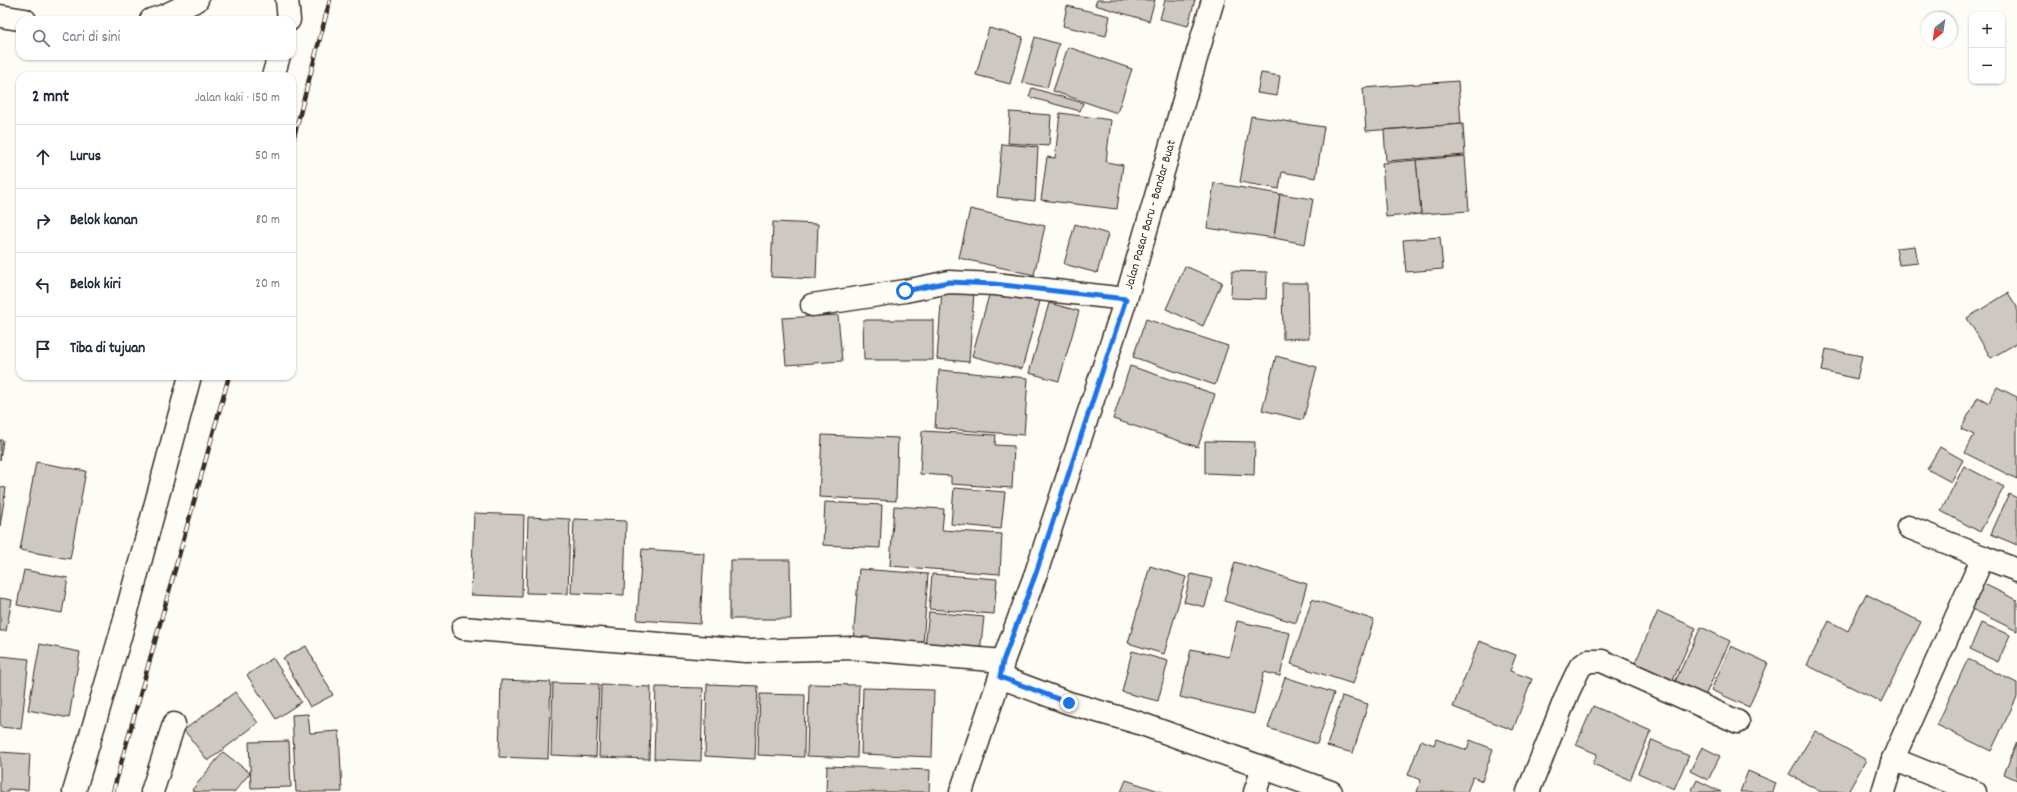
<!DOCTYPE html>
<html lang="id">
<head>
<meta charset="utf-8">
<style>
	body { margin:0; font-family:Dekko,sans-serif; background:#f2f2f3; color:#1f2937 }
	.controls { position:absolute; right:12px; top:12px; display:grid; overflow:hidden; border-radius:8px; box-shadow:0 1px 3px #0004 }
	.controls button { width:36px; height:36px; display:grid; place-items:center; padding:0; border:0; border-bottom:1px solid #e0e1e3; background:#fff; color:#1f2937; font:20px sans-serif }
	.compass { position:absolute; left:1921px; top:12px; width:36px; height:36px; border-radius:50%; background:#fff; box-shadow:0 1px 3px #0004; rotate:210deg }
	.stop { position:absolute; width:12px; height:12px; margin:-9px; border:3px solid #1a73e8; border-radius:50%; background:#fff }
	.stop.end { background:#1a73e8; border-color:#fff; box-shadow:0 1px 4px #0008 }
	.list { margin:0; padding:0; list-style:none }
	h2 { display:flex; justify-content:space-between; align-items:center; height:52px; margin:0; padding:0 16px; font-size:17px }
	h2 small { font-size:13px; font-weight:400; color:#747a83 }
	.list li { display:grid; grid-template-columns:26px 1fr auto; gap:12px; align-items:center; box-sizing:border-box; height:64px; padding:0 16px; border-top:1px solid #e0e1e3 }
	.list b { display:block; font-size:15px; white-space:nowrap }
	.list em { font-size:13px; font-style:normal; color:#747a83 }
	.icon { flex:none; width:22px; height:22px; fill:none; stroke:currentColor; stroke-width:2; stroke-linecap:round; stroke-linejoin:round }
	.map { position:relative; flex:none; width:2017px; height:792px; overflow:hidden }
	.search { position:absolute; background:#fff; box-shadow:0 1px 3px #0004; left:16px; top:16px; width:280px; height:44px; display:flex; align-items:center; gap:10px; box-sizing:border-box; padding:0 14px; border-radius:12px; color:#747a83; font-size:15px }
	.panel { position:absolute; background:#fff; box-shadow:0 1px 3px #0004; left:16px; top:72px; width:280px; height:308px; border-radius:12px }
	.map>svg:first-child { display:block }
	.building { fill:#cdc8c2; stroke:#3b2a1e }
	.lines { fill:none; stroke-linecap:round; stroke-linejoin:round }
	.minor-casing { stroke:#3b2a1e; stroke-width:25 }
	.minor { stroke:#fdfcf7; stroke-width:22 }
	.rail-casing { stroke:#3b2a1e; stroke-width:4.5 }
	.rail { stroke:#fdfcf7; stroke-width:3; stroke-dasharray:9; stroke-linecap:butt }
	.route { stroke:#1a73e8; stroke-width:5 }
	.labels { text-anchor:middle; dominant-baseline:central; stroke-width:4; stroke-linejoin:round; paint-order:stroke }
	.street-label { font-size:13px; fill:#3b2a1e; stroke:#fdfcf7 }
</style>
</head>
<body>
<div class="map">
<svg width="2017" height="792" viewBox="0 0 2017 792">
	<rect width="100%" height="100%" fill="#fdfcf7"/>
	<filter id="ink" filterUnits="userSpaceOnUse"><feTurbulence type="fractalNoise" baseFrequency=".025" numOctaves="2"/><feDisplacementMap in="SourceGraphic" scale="8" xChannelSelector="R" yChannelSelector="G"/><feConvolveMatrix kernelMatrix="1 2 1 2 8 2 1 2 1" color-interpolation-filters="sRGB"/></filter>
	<g filter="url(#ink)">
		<g class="building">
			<path d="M1097,0H1155L1149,21L1095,5Z"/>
			<path d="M1165,0H1195L1188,26L1160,19Z"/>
			<path d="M1067,6L1110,16L1106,36L1063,26Z"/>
			<path d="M989,28L1023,37L1010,84L976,75Z"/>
			<path d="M1035,37L1059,44L1047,88L1022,82Z"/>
			<path d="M1068,47L1132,69L1117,113L1053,91Z"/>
			<path d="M1261,73L1280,76L1277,96L1257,93Z"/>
			<path d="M1458,81L1461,124L1366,131L1363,88Z"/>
			<path d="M1032,88L1083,103L1080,111L1029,97Z"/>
			<path d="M1010,112L1051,115L1049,146L1008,143Z"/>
			<path d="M1060,113L1111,120L1106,162L1123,165L1117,209L1041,200L1047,157L1055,158Z"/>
			<path d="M1251,116L1324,127L1316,178L1282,172L1279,189L1240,182Z"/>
			<path d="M1463,124L1465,155L1386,161L1384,130Z"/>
			<path d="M1002,144L1038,147L1035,201L997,197Z"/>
			<path d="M1465,156L1469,211L1421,214L1416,160Z"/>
			<path d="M1416,160L1421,214L1386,217L1382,163Z"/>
			<path d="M1214,183L1280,194L1274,238L1207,228Z"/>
			<path d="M1280,194L1313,199L1305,244L1274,238Z"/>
			<path d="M970,209L1045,226L1034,275L959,258Z"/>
			<path d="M773,222L818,224L816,279L771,277Z"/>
			<path d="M1075,224L1108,234L1097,273L1064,264Z"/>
			<path d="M1440,237L1443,269L1406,272L1403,240Z"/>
			<path d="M1915,246L1918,263L1899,265L1896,248Z"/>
			<path d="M1185,266L1222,282L1203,326L1166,309Z"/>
			<path d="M1232,271L1267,272L1266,299L1231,298Z"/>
			<path d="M1282,283H1308L1309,338L1283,339Z"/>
			<path d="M991,288L1040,301L1022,369L972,356Z"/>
			<path d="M942,290L974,292L969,362L937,359Z"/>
			<path d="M2008,293L2017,307V343L1991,358L1967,318Z"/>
			<path d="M1049,303L1079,311L1059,381L1029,373Z"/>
			<path d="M838,315L842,361L786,365L782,318Z"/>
			<path d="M1146,319L1228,346L1215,385L1133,357Z"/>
			<path d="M863,320H933V360H864Z"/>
			<path d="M1826,349L1862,356L1857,379L1822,371Z"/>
			<path d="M1276,356L1317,367L1303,420L1262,410Z"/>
			<path d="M1130,366L1215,394L1198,447L1113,419Z"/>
			<path d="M939,370L1028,378L1024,435L935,428Z"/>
			<path d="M1997,387L2017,397V479L1965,453L1974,435L1961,429L1978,397L1989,403Z"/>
			<path d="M922,431L996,435L995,445L1014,446L1012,488L951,484V476L920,474Z"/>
			<path d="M822,435L898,438L896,501L819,497Z"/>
			<path d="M0,440H3L0,460Z"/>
			<path d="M1205,441L1255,442L1254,475L1205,473Z"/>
			<path d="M1940,447L1963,460L1951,482L1927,469Z"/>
			<path d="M36,462L86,471L70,559L20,550Z"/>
			<path d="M1964,466L2004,487L1980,532L1941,511Z"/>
			<path d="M0,487L6,488L0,526Z"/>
			<path d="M954,488L1005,492L1001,529L951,524Z"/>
			<path d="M2009,494L2017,498V545L1991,534Z"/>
			<path d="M825,502L882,505L880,548L823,545Z"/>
			<path d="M894,506L944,509L942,530L1002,534L1000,574L890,566Z"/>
			<path d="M474,513L524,515L522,597L471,595Z"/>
			<path d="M528,517L570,519L568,594L526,593Z"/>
			<path d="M574,519L626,521L624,595L571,593Z"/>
			<path d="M642,549L704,553L700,624L637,620Z"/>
			<path d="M730,560H790L791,619H730Z"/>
			<path d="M1235,562L1307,584L1296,623L1224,601Z"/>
			<path d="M1150,566L1186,577L1164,654L1128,643Z"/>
			<path d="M859,569L928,574L923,645L853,641Z"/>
			<path d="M24,570L68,578L62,613L17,605Z"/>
			<path d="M932,574L997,579L994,614L929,609Z"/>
			<path d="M1191,574L1212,579L1205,607L1184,602Z"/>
			<path d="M1982,583L2017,600V631L1970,608Z"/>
			<path d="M1866,594L1921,622L1881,702L1807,665L1829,621L1848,631Z"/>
			<path d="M0,598L12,600L6,631H0Z"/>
			<path d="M1312,599L1374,620L1353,684L1291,664Z"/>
			<path d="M1658,611L1696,628L1673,680L1635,663Z"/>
			<path d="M929,612L984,617L980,652L925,646Z"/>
			<path d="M1237,621L1290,633L1280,676L1264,672L1254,714L1180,697L1191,649L1229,657Z"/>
			<path d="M1981,623L2010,635L1998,662L1970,649Z"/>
			<path d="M1701,627L1730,641L1704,698L1674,684Z"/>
			<path d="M1479,641L1516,655L1510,671L1532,679L1513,730L1453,707Z"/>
			<path d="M40,644L80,652L69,718L28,710Z"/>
			<path d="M306,646L333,695L310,707L283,658Z"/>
			<path d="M1731,646L1768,663L1749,707L1711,690Z"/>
			<path d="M1132,651L1168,661L1158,701L1122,692Z"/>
			<path d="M0,656L29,659L21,729L0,727Z"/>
			<path d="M273,658L301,702L276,719L247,675Z"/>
			<path d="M1968,659L2017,683V697L1991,751L1937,725Z"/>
			<path d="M1285,677L1334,693L1317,744L1268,728Z"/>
			<path d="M501,680L551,682L548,759L499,757Z"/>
			<path d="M553,683L599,684L596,757L551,755Z"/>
			<path d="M707,684L758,686L755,759L705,756Z"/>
			<path d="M809,684L859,685L857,758L807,756Z"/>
			<path d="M601,685L651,687L649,759L599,757Z"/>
			<path d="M656,687L703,688L701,761L654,759Z"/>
			<path d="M863,688L934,690L932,757L861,754Z"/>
			<path d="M235,692L258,723L208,761L184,730Z"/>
			<path d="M760,694L805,695L804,757L758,755Z"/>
			<path d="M1342,696L1368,704L1353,753L1327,746Z"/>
			<path d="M1593,706L1651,731L1630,780L1593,764L1597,754L1576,745Z"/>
			<path d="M308,714L310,733L339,731L342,792H296L292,715Z"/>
			<path d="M1815,731L1866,760L1848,792H1821L1789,774Z"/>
			<path d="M1436,739L1467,750L1470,740L1493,749L1482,781L1473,777L1467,792H1417L1421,780L1408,775L1421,740L1434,745Z"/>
			<path d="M1652,740L1689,756L1674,789L1638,773Z"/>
			<path d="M289,741L291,787L251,788L249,742Z"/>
			<path d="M2017,742V780L2004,774Z"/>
			<path d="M1702,747L1720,756L1708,780L1690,771Z"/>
			<path d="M0,752L30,754L28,790L8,789V792H0Z"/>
			<path d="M223,752L250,773L234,792H195L192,790Z"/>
			<path d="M827,766L930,770L929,792H826Z"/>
			<path d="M1748,771L1776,783L1773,792H1740Z"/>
			<path d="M1126,780L1162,792H1121Z"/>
			<path d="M1697,780L1721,792H1691Z"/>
		</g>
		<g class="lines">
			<defs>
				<g id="minor">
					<path d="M287,0L289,20"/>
					<path d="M0,16L25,20"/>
					<path d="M151,20L166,15L197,0"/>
					<path d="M273,76L279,56"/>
					<path d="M812,305L905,291L949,282L995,284L1126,299"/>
					<path d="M1983,557L2017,570"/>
					<path d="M463,628L747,651L852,648L1003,661"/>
					<path d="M1000,677L1069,703L1139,723L1331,792"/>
					<path d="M1893,759L1975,792"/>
					<path d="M74,792L120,637L190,376"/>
					<path d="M152,792L174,724"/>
					<path id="s1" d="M961,792L1000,677L1003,661L1036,573L1126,299L1213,0"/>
					<path d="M1255,792L1263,768"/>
					<path d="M1528,792L1568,692L1580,667L1588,661H1602L1738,722"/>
					<path d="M1883,792L1893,759L1983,557L1908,527"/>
				</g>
			</defs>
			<use href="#minor" class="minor-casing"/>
			<use href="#minor" class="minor"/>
			<defs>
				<g id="rail">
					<path d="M292,144L330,0"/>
					<path d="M113,792L229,376"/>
				</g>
			</defs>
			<use href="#rail" class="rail-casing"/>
			<use href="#rail" class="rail"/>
		</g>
	</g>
	<g class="lines" filter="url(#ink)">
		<path class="route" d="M905,291L949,282L994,284L1126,299L1036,573L1003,661L1000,677L1069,703"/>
	</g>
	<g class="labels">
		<g class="street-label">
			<text stroke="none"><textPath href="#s1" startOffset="608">Jalan Pasar Baru - Bandar Buat</textPath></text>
		</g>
	</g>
</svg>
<div class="controls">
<button>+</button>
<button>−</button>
</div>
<svg class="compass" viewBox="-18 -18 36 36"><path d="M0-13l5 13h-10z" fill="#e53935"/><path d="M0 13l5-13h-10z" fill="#747a83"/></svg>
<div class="stop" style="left:905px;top:291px"></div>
<div class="stop end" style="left:1069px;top:703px"></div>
<div class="search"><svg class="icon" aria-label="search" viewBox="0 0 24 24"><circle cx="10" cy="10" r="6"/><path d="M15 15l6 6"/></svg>Cari di sini</div>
<section class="panel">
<h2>2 mnt<small>Jalan kaki · 150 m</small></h2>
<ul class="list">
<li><svg class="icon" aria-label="ahead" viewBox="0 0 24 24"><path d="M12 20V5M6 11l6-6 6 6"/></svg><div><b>Lurus</b></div><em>50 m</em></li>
<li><svg class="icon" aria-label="right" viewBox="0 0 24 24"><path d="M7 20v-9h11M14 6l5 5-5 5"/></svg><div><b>Belok kanan</b></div><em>80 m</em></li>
<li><svg class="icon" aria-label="left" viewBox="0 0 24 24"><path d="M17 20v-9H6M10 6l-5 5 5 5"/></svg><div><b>Belok kiri</b></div><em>20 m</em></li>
<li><svg class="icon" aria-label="arrive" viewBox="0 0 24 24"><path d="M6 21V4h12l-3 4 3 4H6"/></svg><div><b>Tiba di tujuan</b></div></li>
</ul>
</section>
</div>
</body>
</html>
